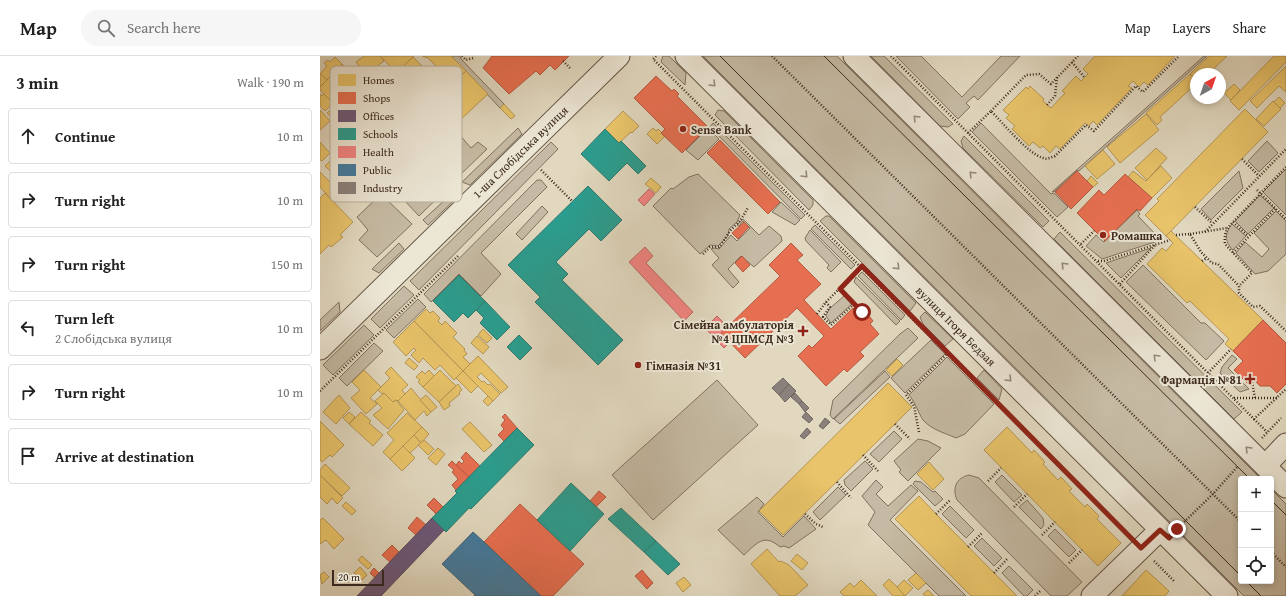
<!DOCTYPE html>
<html lang="en">
<head>
<meta charset="utf-8">
<style>
	body { margin:0; font-family:"Gentium Book Plus",serif; background:#f6f6f6; color:#222 }
	.controls { position:absolute; right:12px; bottom:12px; display:grid; overflow:hidden; border-radius:4px; box-shadow:0 2px 6px #0003 }
	.controls button { width:36px; height:36px; display:grid; place-items:center; padding:0; border:0; border-bottom:1px solid #e0e0e0; background:#fff; color:#222; font:20px sans-serif }
	.compass { position:absolute; left:870px; top:12px; width:36px; height:36px; border-radius:50%; background:#fff; box-shadow:0 2px 6px #0003; rotate:40deg }
	.scale { position:absolute; left:12px; bottom:10px; width:52px; box-sizing:border-box; padding-left:4px; border:2px solid #3c2a1d; border-top:0; font-size:11px; line-height:14px; white-space:nowrap; color:#3c2a1d; -webkit-text-stroke:3px #ece6d5; paint-order:stroke }
	.stop { position:absolute; width:12px; height:12px; margin:-9px; border:3px solid #8f2418; border-radius:50%; background:#fff }
	.stop.end { background:#8f2418; border-color:#fff; box-shadow:0 1px 4px #0008 }
	.list { margin:0; padding:0; list-style:none }
	h2 { display:flex; justify-content:space-between; align-items:center; height:52px; margin:0; padding:0 16px; font-size:17px }
	h2 small { font-size:13px; font-weight:400; color:#767676 }
	.list li { display:grid; grid-template-columns:26px 1fr auto; gap:12px; align-items:center; box-sizing:border-box; height:56px; margin:0 8px 8px; padding:0 8px; border:1px solid #e0e0e0; border-radius:4px }
	.list b { display:block; font-size:15px; white-space:nowrap }
	.list p { margin:0; font-size:13px; white-space:nowrap; color:#767676 }
	.list em { font-size:13px; font-style:normal; color:#767676 }
	.icon { flex:none; width:22px; height:22px; fill:none; stroke:currentColor; stroke-width:2; stroke-linecap:round; stroke-linejoin:round }
	.map { position:relative; flex:none; width:966px; height:540px; overflow:hidden }
	header { display:flex; align-items:center; gap:24px; box-sizing:border-box; height:56px; padding:0 20px; background:#fff; border-bottom:1px solid #e0e0e0 }
	header strong { font-size:19px }
	nav { display:flex; gap:22px; margin-inline-start:auto; font-size:14px }
	.search { width:280px; height:36px; background:#f6f6f6; display:flex; align-items:center; gap:10px; box-sizing:border-box; padding:0 14px; border-radius:22px; color:#767676; font-size:15px }
	main { display:flex }
	aside { flex:1; background:#fff }
	.map>svg:first-child { display:block }
	.green { fill:#c5baa3; stroke:#807260 }
	.homes { fill:#e9c46a; stroke:#b59653 }
	.shops { fill:#e76f51; stroke:#b45a41 }
	.offices { fill:#6d597a; stroke:#5e4b5e }
	.schools { fill:#2a9d8f; stroke:#2f7a6d }
	.health { fill:#f28482; stroke:#bb6964 }
	.public { fill:#457b9d; stroke:#426377 }
	.industry { fill:#8a817c; stroke:#736760 }
	.lines { fill:none; stroke-linecap:round; stroke-linejoin:round }
	.minor-casing { stroke:#655646; stroke-width:23 }
	.path { stroke:#3c2a1d; stroke-width:2.5; stroke-dasharray:1 2; stroke-linecap:butt }
	.minor { stroke:#ece6d5; stroke-width:21 }
	.tram { stroke:#3c2a1d; stroke-width:1 }
	.oneway { stroke:#948879 }
	.route { stroke:#8f2418; stroke-width:5 }
	.poi-dot { fill:#8f2418; stroke:#ece6d5; stroke-width:1.5 }
	.labels { text-anchor:middle; dominant-baseline:central; stroke-width:4; stroke-linejoin:round; paint-order:stroke }
	.poi-label { font-size:12px; font-weight:bold; fill:#3c2a1d; stroke:#ece6d5; text-anchor:start }
	.street-label { font-size:12px; fill:#3c2a1d; stroke:#ece6d5 }
	.key { fill:#ece6d5; stroke:#b7ae9e; stroke-width:1 }
	.key-label { font-size:11px; fill:#3c2a1d }
</style>
</head>
<body>
<header>
<strong>Map</strong>
<div class="search"><svg class="icon" aria-label="search" viewBox="0 0 24 24"><circle cx="10" cy="10" r="6"/><path d="M15 15l6 6"/></svg>Search here</div>
<nav><a>Map</a><a>Layers</a><a>Share</a></nav>
</header>
<main>
<aside>
<h2>3 min<small>Walk · 190 m</small></h2>
<ul class="list">
<li><svg class="icon" aria-label="ahead" viewBox="0 0 24 24"><path d="M12 20V5M6 11l6-6 6 6"/></svg><div><b>Continue</b></div><em>10 m</em></li>
<li><svg class="icon" aria-label="right" viewBox="0 0 24 24"><path d="M7 20v-9h11M14 6l5 5-5 5"/></svg><div><b>Turn right</b></div><em>10 m</em></li>
<li><svg class="icon" aria-label="right" viewBox="0 0 24 24"><path d="M7 20v-9h11M14 6l5 5-5 5"/></svg><div><b>Turn right</b></div><em>150 m</em></li>
<li><svg class="icon" aria-label="left" viewBox="0 0 24 24"><path d="M17 20v-9H6M10 6l-5 5 5 5"/></svg><div><b>Turn left</b><p>2 Слобідська вулиця</p></div><em>10 m</em></li>
<li><svg class="icon" aria-label="right" viewBox="0 0 24 24"><path d="M7 20v-9h11M14 6l5 5-5 5"/></svg><div><b>Turn right</b></div><em>10 m</em></li>
<li><svg class="icon" aria-label="arrive" viewBox="0 0 24 24"><path d="M6 21V4h12l-3 4 3 4H6"/></svg><div><b>Arrive at destination</b></div></li>
</ul>
</aside>
<div class="map">
<svg width="966" height="540" viewBox="0 0 966 540">
	<rect width="100%" height="100%" fill="#e1d8bf"/>
	<filter id="stains"><feTurbulence type="fractalNoise" baseFrequency=".005" numOctaves="4"/><feColorMatrix values="0 0 0 0 .2 0 0 0 0 .09 0 0 0 0 .02 0 0 0 .5 -.17"/></filter>
	<radialGradient id="worn" r=".72"><stop offset=".6" stop-color="#630" stop-opacity="0"/><stop offset="1" stop-color="#630" stop-opacity=".3"/></radialGradient>
	<g class="green">
		<path d="M131,0H140L141,3L184,48L180,52Z"/>
		<path d="M343,0H349L366,17L365,29L341,6Z"/>
		<path d="M383,0H517L941,423H921V525H951V433L966,448V540H924Z"/>
		<path d="M551,0H564L633,68L628,71L620,70Z"/>
		<path d="M576,0H601L642,41L681,0H700L658,44L654,40L646,47L650,51L638,63Z"/>
		<path d="M884,0H887L759,115L757,114L735,135L732,136Z"/>
		<path d="M398,54L404,55L493,144V149L489,154L395,59Z"/>
		<path d="M393,67L485,159L481,163L390,71Z"/>
		<path d="M661,67L731,138L734,137L748,151L737,161L652,76Z"/>
		<path d="M132,70L151,92L158,86L167,93L137,122L119,103L116,85Z"/>
		<path d="M198,72L202,78L150,129L142,126Z"/>
		<path d="M388,72L399,83L378,104L366,94Z"/>
		<path d="M644,80L729,165L723,171L643,92L641,85Z"/>
		<path d="M947,85L958,97L939,116L928,105Z"/>
		<path d="M231,86L238,93L99,234L90,225Z"/>
		<path d="M95,104L122,119L131,129L99,160L70,129Z"/>
		<path d="M966,113V159L943,136Z"/>
		<path d="M919,115L923,132L891,164L881,153Z"/>
		<path d="M378,118L420,159L417,166L409,173L408,180L398,190L390,189L380,198L333,150L351,132L353,133L369,121Z"/>
		<path d="M217,124H221L227,131L161,197L181,218L161,240L139,218L111,246L104,238Z"/>
		<path d="M137,133L141,138L108,169L103,164Z"/>
		<path d="M61,138L92,168L57,201L39,184L48,174L37,161Z"/>
		<path d="M940,139L954,152L928,178L915,165Z"/>
		<path d="M461,146L480,164L475,169L452,156Z"/>
		<path d="M222,150L228,156L202,184L196,178Z"/>
		<path d="M817,154L820,158L818,160L841,184L782,203L766,190L776,179L784,186Z"/>
		<path d="M956,155L966,165V198L948,215L935,218L916,197L925,186L942,201L949,193L934,177Z"/>
		<path d="M506,160H509L596,247L590,255L500,165Z"/>
		<path d="M423,163L439,179L449,170L461,180L462,185L434,211L421,200L408,213L419,226L413,232L392,209L399,202L391,193L394,192L399,193L411,179L417,185L430,172L423,165L419,170L417,169Z"/>
		<path d="M912,168L926,180L913,194C904,185 905,177 912,168Z"/>
		<path d="M495,169L535,209L531,213L491,173Z"/>
		<path d="M490,174L521,206L511,216L507,212L509,209L486,185L485,182Z"/>
		<path d="M740,176L922,356L914,363L734,183Z"/>
		<path d="M79,187L84,193L59,217L52,213Z"/>
		<path d="M831,192L801,222L786,207Z"/>
		<path d="M823,209L881,267H885L904,285L886,304L806,226Z"/>
		<path d="M542,216L585,259L581,264L538,220Z"/>
		<path d="M536,221L580,265L576,269L534,226Z"/>
		<path d="M84,230L94,239L60,272L51,263Z"/>
		<path d="M524,240L532,248L511,267L506,260L509,253Z"/>
		<path d="M98,243L106,251L74,282L66,274Z"/>
		<path d="M19,246L20,256L0,275V264Z"/>
		<path d="M605,256L633,283L625,290L603,268L600,261Z"/>
		<path d="M44,269L54,279L13,319L3,309Z"/>
		<path d="M588,272L598,282L513,363L510,359L513,344L580,278Z"/>
		<path d="M611,284L625,298L585,337L571,322Z"/>
		<path d="M54,287L63,295L27,330L19,322Z"/>
		<path d="M912,299L917,303L908,312L929,333L920,336L900,317L902,311Z"/>
		<path d="M627,301L674,348L645,378L636,382C625,377 612,374 603,364C599,358 595,346 589,339Z"/>
		<path d="M664,314L682,333L679,344L657,322Z"/>
		<path d="M565,315L570,321L520,368L514,363Z"/>
		<path d="M397,324L438,369L333,464L292,419Z"/>
		<path d="M574,375L582,383L559,406L550,398Z"/>
		<path d="M598,383L608,385L621,392L588,425L579,416L581,414L574,405Z"/>
		<path d="M545,405L553,413L531,435L525,429L524,424Z"/>
		<path d="M649,419L659,422L762,526L747,540H731L637,444C632,432 636,422 649,419Z"/>
		<path d="M682,419L702,439L694,446L675,426Z"/>
		<path d="M556,424L563,431L556,438L568,450L591,429L598,435L570,464L646,540H619L548,469L555,456L542,440Z"/>
		<path d="M595,425L601,426L613,436L615,435L623,443L615,450L593,428Z"/>
		<path d="M518,431L526,439L500,464L493,456Z"/>
		<path d="M437,441L444,448L438,456L463,481L484,460L496,473L469,492L464,490L460,491C444,477 437,487 424,499L398,474Z"/>
		<path d="M707,444L723,462L724,469L721,473L699,451Z"/>
		<path d="M630,450L654,474L646,482L622,458Z"/>
		<path d="M735,473L756,494L749,501L728,480Z"/>
		<path d="M662,482L682,502L674,510L654,490Z"/>
		<path d="M689,510L713,534L707,540H704L682,517Z"/>
	</g>
	<g class="homes">
		<path d="M44,0H60L64,5L57,10L59,12L47,21L36,6Z"/>
		<path d="M60,0H94L77,17Z"/>
		<path d="M102,0H131L146,15L133,27L126,20H122L117,16V11L108,2Z"/>
		<path d="M775,0H855L828,29L824,26L819,31L813,25L808,30L812,32L777,69L773,65L769,70L765,67L740,93L736,90L730,97L723,90L720,92L713,86L709,90L692,73L695,70L686,62L689,59L683,54L706,31L708,33L710,30L724,43L723,45L731,52L745,37L742,35L756,20L761,25L768,18L763,13Z"/>
		<path d="M889,0H907L888,18H876V24L870,18Z"/>
		<path d="M954,0H966V6L919,54L910,45Z"/>
		<path d="M15,1L22,8L7,24L0,18L7,10L4,7L8,4L10,6Z"/>
		<path d="M93,1L107,15L92,30L78,15Z"/>
		<path d="M22,8L34,20L28,27L33,32L30,35L35,39L34,41L32,39L18,53L0,34V31Z"/>
		<path d="M966,10V36L959,30L937,52L930,45Z"/>
		<path d="M146,15L168,38L138,66L116,44Z"/>
		<path d="M0,17L7,24L0,31Z"/>
		<path d="M870,18L876,24V28L840,61L842,64L837,69L826,57Z"/>
		<path d="M914,28L920,34L911,44L904,37Z"/>
		<path d="M0,38L2,40L4,38L13,47L5,55L0,50Z"/>
		<path d="M959,41L965,47L960,52L954,46Z"/>
		<path d="M953,45L961,53L944,70L936,63Z"/>
		<path d="M184,48L195,60L191,63L180,52Z"/>
		<path d="M15,50L53,87L43,96L40,93L34,99L16,81L21,75L13,67L15,65L7,57Z"/>
		<path d="M925,53L948,76L846,180L825,159L839,145L837,143Z"/>
		<path d="M0,54L10,65L0,74Z"/>
		<path d="M303,55L319,70L312,77L311,76L299,87L285,73Z"/>
		<path d="M826,58L839,74L800,107L787,91Z"/>
		<path d="M333,72L336,75L338,73L345,80L337,88L327,78Z"/>
		<path d="M0,86L10,97L2,105L0,104Z"/>
		<path d="M836,92L847,102L827,124L815,112Z"/>
		<path d="M783,94L795,108L777,123L765,110Z"/>
		<path d="M14,101L25,113L16,121L5,110Z"/>
		<path d="M841,110L852,122L832,142L808,121L813,115L826,125Z"/>
		<path d="M0,116L21,137L13,145L0,131Z"/>
		<path d="M771,120L778,127L773,131L767,125Z"/>
		<path d="M331,122L341,131L336,137L325,128Z"/>
		<path d="M5,137L33,166L20,179L23,181L11,191L9,189L0,198V142Z"/>
		<path d="M851,175L943,264L913,295L905,288L909,283L870,245L867,247L827,208L842,192L846,195L853,187L846,180Z"/>
		<path d="M106,253L110,257L113,255L120,262L118,265L122,269L125,265L137,277L133,281L145,293L144,294L147,298L143,301L150,308L143,315L94,265Z"/>
		<path d="M94,265L143,315L134,324L120,309L115,314L103,302L99,307L91,299L96,294L94,292L86,300L73,286Z"/>
		<path d="M163,273L172,282L167,287L158,279Z"/>
		<path d="M157,280L169,291L163,298L151,287Z"/>
		<path d="M158,300L188,331L181,337L161,317L157,321L162,326L164,325L168,329L170,328L180,338L173,345L143,315Z"/>
		<path d="M89,302L98,310L94,314L85,307Z"/>
		<path d="M577,303L583,309L572,320L566,314Z"/>
		<path d="M71,311L88,329L82,334L85,338L78,345L76,344L73,346L64,337L62,338L58,334L70,322L65,317Z"/>
		<path d="M44,314L61,331L50,342L57,348L46,358L31,342L40,334L32,326Z"/>
		<path d="M109,314L114,320L103,331L98,326L100,324L96,321L102,315L105,318Z"/>
		<path d="M120,314L136,330L119,346L103,331Z"/>
		<path d="M143,315L158,330L151,337L136,322Z"/>
		<path d="M568,327L592,351L463,479L439,455Z"/>
		<path d="M138,328L142,334L139,336L140,338L129,347L130,350L124,354L119,346Z"/>
		<path d="M91,332L111,356L107,360L104,355L95,364L78,345Z"/>
		<path d="M64,337L73,346L76,344L84,354L68,373L53,359L62,352L55,345Z"/>
		<path d="M19,339L30,352L16,368L3,356Z"/>
		<path d="M106,339L117,351L111,356L100,344Z"/>
		<path d="M168,340L173,345L168,350L163,345Z"/>
		<path d="M29,356L35,361L29,368L23,362Z"/>
		<path d="M41,356L51,365L49,367L63,379L53,390L29,368Z"/>
		<path d="M87,357L102,371L70,403L63,396L74,384L67,377Z"/>
		<path d="M0,365L24,389L12,401L10,399L2,406L0,404Z"/>
		<path d="M150,366L172,389L164,396L142,373Z"/>
		<path d="M102,371L109,378L101,387L94,379Z"/>
		<path d="M687,371L712,397L714,394L725,406L723,408L738,424L741,421L752,433L749,435L765,451L767,448L779,460L777,463L801,487L778,510L664,394Z"/>
		<path d="M94,379L101,387L90,397L83,390Z"/>
		<path d="M104,384L114,393L108,399L98,389Z"/>
		<path d="M83,390L95,402L82,415L70,403Z"/>
		<path d="M118,392L125,398L116,409L108,402Z"/>
		<path d="M609,406L624,423L613,434L597,418Z"/>
		<path d="M5,408L30,432L22,440L0,419V414Z"/>
		<path d="M0,419L23,442L17,448L12,442L7,448L0,441Z"/>
		<path d="M599,440L616,458L697,540H651L575,463Z"/>
		<path d="M26,446L36,455L32,459L22,450Z"/>
		<path d="M3,462L24,483L14,493L6,484L0,488V464Z"/>
		<path d="M447,493L459,506L461,505L469,509L488,529L475,540H460L431,508Z"/>
		<path d="M477,498L488,507L482,514L471,505Z"/>
		<path d="M42,500L52,509L48,513L38,504Z"/>
		<path d="M40,511L47,519L42,524L34,517Z"/>
		<path d="M826,514L849,535L845,540H802Z"/>
		<path d="M4,516L9,521L2,528L0,519Z"/>
		<path d="M596,517L606,527L598,534L588,524Z"/>
		<path d="M364,521L371,529L363,536L356,527Z"/>
		<path d="M569,523L586,540H573L563,529Z"/>
		<path d="M541,524L557,540H524L520,536L530,527L534,531Z"/>
		<path d="M584,524L593,532L585,540L577,531Z"/>
		<path d="M608,534L614,540H605L603,538Z"/>
	</g>
	<g class="shops">
		<path d="M172,0H249L235,14L230,9L220,19L216,15L189,38L163,12Z"/>
		<path d="M336,20L352,35L354,33L359,38L357,40L388,71L362,97L341,77L345,73L314,42Z"/>
		<path d="M400,84L460,146L448,158L387,97Z"/>
		<path d="M757,115L773,131L751,153L735,136Z"/>
		<path d="M805,118L832,142L820,155L817,153L785,185L757,157L779,134L784,139Z"/>
		<path d="M424,166L429,171L418,183L412,177Z"/>
		<path d="M471,187L483,199L477,204L501,228L484,244L497,258L511,273L533,252L541,260L550,261L553,265L550,268L559,278L540,296L544,300L527,316L524,313L506,330L478,300L489,289L492,292L504,280L477,252L425,302L401,277L460,220L449,209Z"/>
		<path d="M422,200L430,209L423,216L415,207Z"/>
		<path d="M943,264L966,287V328L957,337L950,330H940L934,324L929,329L914,314L923,305L913,295Z"/>
		<path d="M185,358L197,372L184,385L178,379L184,373L181,369L185,364L182,361Z"/>
		<path d="M146,396L160,410L149,421L136,409L139,405L142,408L144,405L141,402Z"/>
		<path d="M132,405L149,421L136,434L132,429L138,423L132,416L134,414L128,409Z"/>
		<path d="M279,435L286,441L276,451L270,445Z"/>
		<path d="M114,442L123,451L116,458L107,449Z"/>
		<path d="M200,448L264,508L233,540H221L164,486Z"/>
		<path d="M97,461L106,469L96,479L88,472Z"/>
		<path d="M72,489L79,496L70,506L62,499Z"/>
		<path d="M54,512L59,517L55,522L50,517Z"/>
		<path d="M322,514L333,527L327,533L315,520Z"/>
	</g>
	<path class="offices" d="M112,462L124,474L61,540H37Z"/>
	<g class="schools">
		<path d="M285,73L299,87L301,85L326,110L318,118L307,107L289,125L261,98Z"/>
		<path d="M268,130L302,164L281,185L269,173L236,206L248,218L242,224L303,284L278,309L215,246L220,241L188,209Z"/>
		<path d="M139,219L165,245L148,262L143,257L134,266L113,245Z"/>
		<path d="M165,245L190,271L177,284L160,267L164,262L156,254Z"/>
		<path d="M199,279L212,292L200,304L187,291Z"/>
		<path d="M197,372L214,389L151,453L149,452L126,476L112,462L137,437L135,435Z"/>
		<path d="M251,427L284,458L250,495L217,464Z"/>
		<path d="M301,452L336,485L324,496L288,463Z"/>
		<path d="M336,485L360,508L348,519L324,496Z"/>
	</g>
	<g class="health">
		<path d="M329,133L335,138L324,150L318,144Z"/>
		<path d="M325,191L333,200L326,207L373,256L364,265L309,206Z"/>
		<path d="M397,260L408,271L401,277L410,286L404,292L385,272Z"/>
	</g>
	<path class="public" d="M153,476L164,486L221,540H154L155,539L122,508Z"/>
	<g class="industry">
		<path d="M463,322L469,328L459,339L452,332Z"/>
		<path d="M469,328L476,335L465,346L459,339Z"/>
		<path d="M475,337L482,345L479,348L471,341Z"/>
		<path d="M482,345L489,352L485,356L479,348Z"/>
		<path d="M486,356L493,363L489,367L482,361Z"/>
		<path d="M505,362L510,366L503,373L499,370Z"/>
		<path d="M487,372L491,376L484,383L480,380Z"/>
	</g>
	<g class="lines">
		<defs>
			<g id="minor">
				<path d="M366,0L907,540"/>
				<path d="M534,0L966,431"/>
				<path d="M0,293L299,0"/>
				<path d="M945,410L966,388"/>
				<path d="M772,540L840,474"/>
			</g>
		</defs>
		<use href="#minor" class="minor-casing"/>
		<g class="path">
			<path d="M142,0L146,4L153,2"/>
			<path d="M336,0L333,3L809,480"/>
			<path d="M452,0L921,466"/>
			<path d="M571,0L934,363L966,333"/>
			<path d="M243,5L250,12"/>
			<path d="M752,6L765,22"/>
			<path d="M727,49L735,40L737,21"/>
			<path d="M671,55L706,19L719,18L731,28L758,0"/>
			<path d="M648,77L671,55C683,67 707,97 723,102C727,104 731,101 735,100L766,69L774,75L816,30L823,36L859,0"/>
			<path d="M922,103L939,120"/>
			<path d="M966,111L913,166C906,173 904,178 905,188L932,217L919,230V237L933,251L940,250L966,275"/>
			<path d="M221,114L252,145"/>
			<path d="M937,134L966,163"/>
			<path d="M875,151L892,167"/>
			<path d="M913,166L928,180"/>
			<path d="M885,176L966,93"/>
			<path d="M870,178L907,172"/>
			<path d="M856,179L870,178L881,196L892,207L898,208L919,230"/>
			<path d="M761,188L774,175"/>
			<path d="M913,197L956,152"/>
			<path d="M383,198L390,191H399C403,187 409,175 412,173C419,166 424,160 428,151"/>
			<path d="M778,205H784L850,184"/>
			<path d="M882,205L887,202"/>
			<path d="M800,228L836,188"/>
			<path d="M520,233L534,248"/>
			<path d="M506,246L510,251L503,261L511,269L534,248L545,260"/>
			<path d="M497,258L506,246L542,210"/>
			<path d="M888,317L911,293"/>
			<path d="M932,326L935,342"/>
			<path d="M0,335L138,200"/>
			<path d="M914,342H957"/>
			<path d="M934,363L947,376"/>
			<path d="M575,368L590,383"/>
			<path d="M599,376L594,350L586,339L628,297"/>
			<path d="M942,382L961,362"/>
			<path d="M543,399L558,415"/>
			<path d="M668,425L681,412"/>
			<path d="M517,426L531,442"/>
			<path d="M694,451L707,438"/>
			<path d="M485,458L496,468L503,471"/>
			<path d="M616,458L630,444"/>
			<path d="M862,468L893,438L918,410"/>
			<path d="M722,479L735,466"/>
			<path d="M648,491L662,477"/>
			<path d="M951,496L966,511"/>
			<path d="M834,505L854,525"/>
			<path d="M749,507L762,494"/>
			<path d="M674,517L688,502"/>
			<path d="M715,540L720,535"/>
		</g>
		<use href="#minor" class="minor"/>
		<g class="tram">
			<path d="M400,0L921,520"/>
			<path d="M504,0L930,423"/>
			<path d="M951,444L966,459"/>
			<path d="M926,525L941,540"/>
		</g>
	</g>
	<defs><path id="oneway-chevron" d="M-2-3.5L2.5 0L-2 3.5" fill="none" stroke-width="1.6" stroke-linecap="round" stroke-linejoin="round"/></defs>
	<g class="oneway">
		<use href="#oneway-chevron" transform="translate(393 28) rotate(45)"/>
		<use href="#oneway-chevron" transform="translate(596 62) rotate(-135)"/>
		<use href="#oneway-chevron" transform="translate(652 118) rotate(-135)"/>
		<use href="#oneway-chevron" transform="translate(485 119) rotate(45)"/>
		<use href="#oneway-chevron" transform="translate(744 209) rotate(-135)"/>
		<use href="#oneway-chevron" transform="translate(577 211) rotate(45)"/>
		<use href="#oneway-chevron" transform="translate(836 301) rotate(-135)"/>
		<use href="#oneway-chevron" transform="translate(689 323) rotate(45)"/>
		<use href="#oneway-chevron" transform="translate(928 393) rotate(-135)"/>
	</g>
	<g class="lines">
		<path class="route" d="M542,256L520,233L542,210L821,492L840,474L849,482L857,473"/>
	</g>
	<g class="poi-dot">
		<circle cx="363" cy="73" r="4"/>
		<circle cx="783" cy="179" r="4"/>
		<path d="M481 269h4v4h4v4h-4v4h-4v-4h-4v-4h4z"/>
		<circle cx="318" cy="309" r="4"/>
		<path d="M928 317h4v4h4v4h-4v4h-4v-4h-4v-4h4z"/>
	</g>
	<g class="labels">
		<g class="poi-label">
			<text x="371" y="73">Sense Bank</text>
			<text x="791" y="179">Ромашка</text>
			<text x="474" y="268" text-anchor="end">Сімейна амбулаторія<tspan x="474" dy="14">№4 ЦПМСД №3</tspan></text>
			<text x="326" y="309">Гімназія №31</text>
			<text x="922" y="323" text-anchor="end">Фармація №81</text>
		</g>
		<g class="street-label">
			<text transform="translate(200 96) rotate(-44)">1-ша Слобідська вулиця</text>
			<text transform="translate(636 270) rotate(45)">вулиця Ігоря Бедзая</text>
		</g>
	</g>
	<rect x="10" y="10" width="132" height="136" rx="6" class="key"/>
	<rect x="18" y="18" width="18" height="12" fill="#e9c46a"/>
	<rect x="18" y="36" width="18" height="12" fill="#e76f51"/>
	<rect x="18" y="54" width="18" height="12" fill="#6d597a"/>
	<rect x="18" y="72" width="18" height="12" fill="#2a9d8f"/>
	<rect x="18" y="90" width="18" height="12" fill="#f28482"/>
	<rect x="18" y="108" width="18" height="12" fill="#457b9d"/>
	<rect x="18" y="126" width="18" height="12" fill="#8a817c"/>
	<g class="key-label">
		<text x="43" y="28">Homes</text>
		<text x="43" y="46">Shops</text>
		<text x="43" y="64">Offices</text>
		<text x="43" y="82">Schools</text>
		<text x="43" y="100">Health</text>
		<text x="43" y="118">Public</text>
		<text x="43" y="136">Industry</text>
	</g>
	<rect width="100%" height="100%" filter="url(#stains)"/>
	<rect width="100%" height="100%" fill="url(#worn)"/>
</svg>
<div class="controls">
<button>+</button>
<button>−</button>
<button><svg class="icon" aria-label="locate" viewBox="0 0 24 24"><circle cx="12" cy="12" r="6"/><path d="M12 2v4M12 18v4M2 12h4M18 12h4"/></svg></button>
</div>
<svg class="compass" viewBox="-18 -18 36 36"><path d="M0-13l5 13h-10z" fill="#e53935"/><path d="M0 13l5-13h-10z" fill="#767676"/></svg>
<div class="scale">20 m</div>
<div class="stop" style="left:542px;top:256px"></div>
<div class="stop end" style="left:857px;top:473px"></div>
</div>
</main>
</body>
</html>
